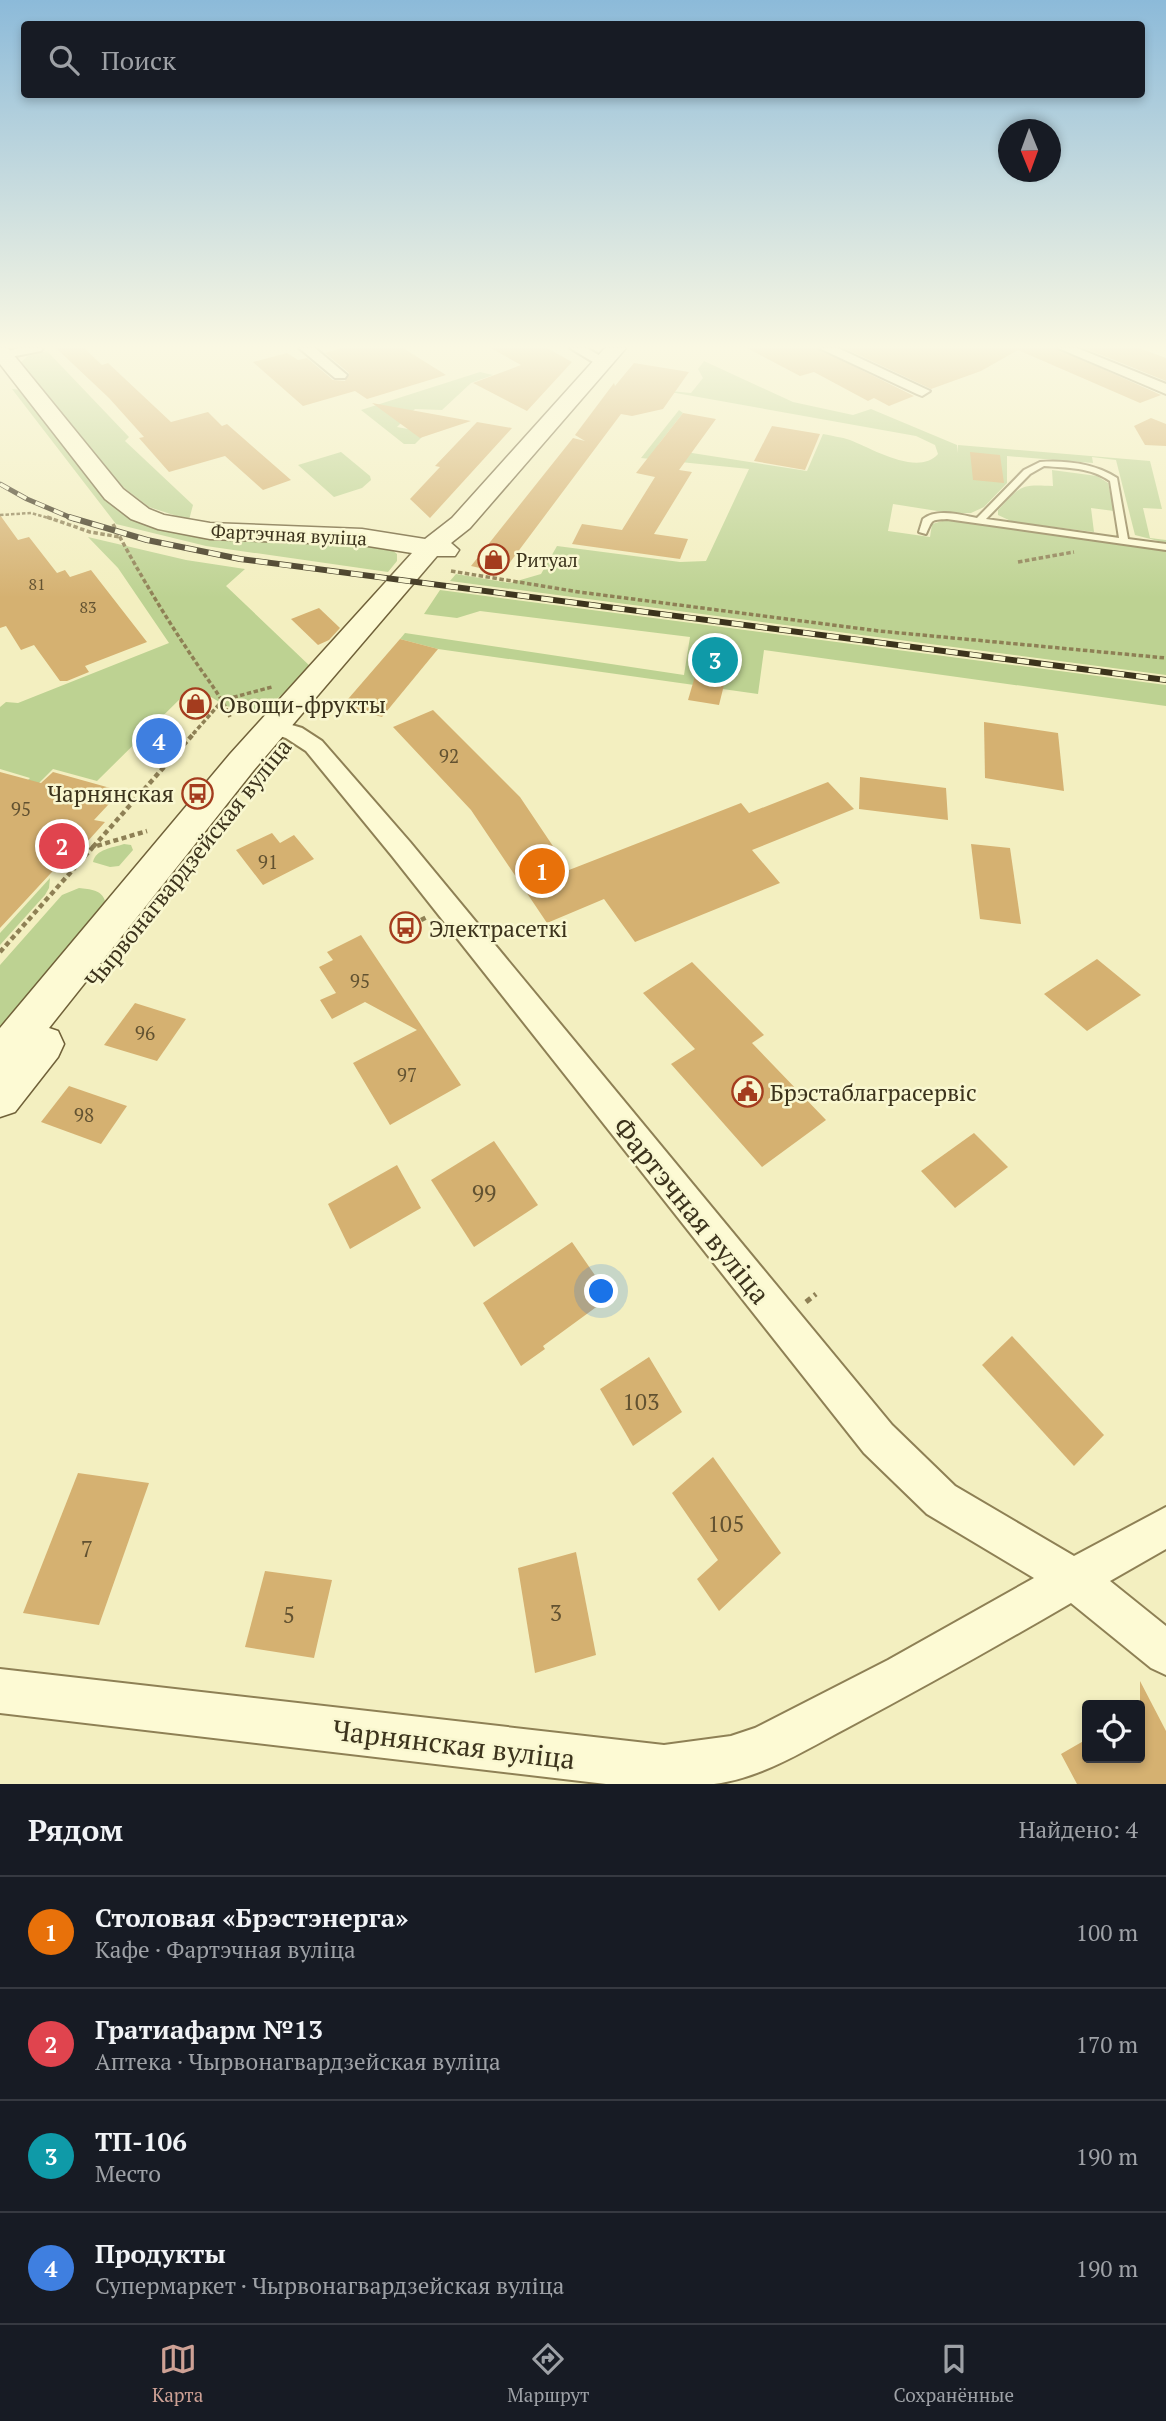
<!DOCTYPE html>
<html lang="ru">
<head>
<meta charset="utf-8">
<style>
	body { margin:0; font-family:"PT Serif",serif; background:#20242c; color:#f1f3f6 }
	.controls { position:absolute; right:21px; bottom:21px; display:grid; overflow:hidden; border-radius:7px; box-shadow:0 4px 10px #0003 }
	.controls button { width:63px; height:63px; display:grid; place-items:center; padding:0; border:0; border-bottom:2px solid #363941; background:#171b24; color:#f1f3f6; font:35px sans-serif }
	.compass { position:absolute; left:998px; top:119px; width:63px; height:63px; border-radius:50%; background:#171b24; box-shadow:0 4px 10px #0003; rotate:179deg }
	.you { position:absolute; left:602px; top:1292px; width:24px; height:24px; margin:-18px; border:5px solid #fff; border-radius:50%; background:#1a73e8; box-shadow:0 0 0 10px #1a73e833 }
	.badge { display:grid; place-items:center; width:46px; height:46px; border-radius:50%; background:#cea195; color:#fff; font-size:23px; font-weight:700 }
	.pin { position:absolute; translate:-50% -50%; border:4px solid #fff; box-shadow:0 2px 7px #0006 }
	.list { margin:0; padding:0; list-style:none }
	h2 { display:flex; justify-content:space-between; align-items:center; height:91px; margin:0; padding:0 28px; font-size:30px }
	h2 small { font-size:23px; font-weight:400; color:#9ea1a6 }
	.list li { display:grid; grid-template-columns:46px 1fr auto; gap:21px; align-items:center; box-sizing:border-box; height:112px; padding:0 28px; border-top:2px solid #363941 }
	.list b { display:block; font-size:26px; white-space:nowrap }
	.list p { margin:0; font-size:23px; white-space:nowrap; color:#9ea1a6 }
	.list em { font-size:23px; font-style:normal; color:#9ea1a6 }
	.icon { flex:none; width:38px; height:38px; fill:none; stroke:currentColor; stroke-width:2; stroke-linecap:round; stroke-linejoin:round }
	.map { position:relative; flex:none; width:1166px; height:1784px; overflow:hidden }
	.search { position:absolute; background:#171b24; box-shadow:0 4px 10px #0003; left:21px; right:21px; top:21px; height:77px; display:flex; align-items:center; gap:18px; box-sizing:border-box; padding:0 24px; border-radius:7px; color:#9ea1a6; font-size:26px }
	.sheet { height:539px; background:#171b24 }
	nav { display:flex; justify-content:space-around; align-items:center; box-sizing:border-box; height:98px; border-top:2px solid #363941; background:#171b24; font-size:19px; color:#9ea1a6 }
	nav a { display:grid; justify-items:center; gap:4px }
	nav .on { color:#cea195 }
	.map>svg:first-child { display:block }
	.green { fill:#bdd292 }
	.building { fill:#d5b171 }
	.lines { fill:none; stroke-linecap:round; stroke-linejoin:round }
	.lane-casing { stroke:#8e8055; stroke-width:4 }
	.street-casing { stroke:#8e8055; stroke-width:4 }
	.secondary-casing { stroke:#706139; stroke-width:3 }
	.path-far3 { stroke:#8e8055; stroke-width:2.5; stroke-dasharray:3.5 2; stroke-linecap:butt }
	.path-far2 { stroke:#8e8055; stroke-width:3.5; stroke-dasharray:4.5 2.5; stroke-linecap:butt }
	.path-far1 { stroke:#8e8055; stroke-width:4.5; stroke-dasharray:5 3.5; stroke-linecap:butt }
	.path { stroke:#8e8055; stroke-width:5; stroke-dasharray:6 4.5; stroke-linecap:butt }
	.lane { fill:#fdfad4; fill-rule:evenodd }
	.street { fill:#fdfad4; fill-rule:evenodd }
	.secondary { fill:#fdfad4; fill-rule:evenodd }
	.rail-far1-casing { stroke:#3c331c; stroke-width:5 }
	.rail-casing { stroke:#3c331c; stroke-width:6 }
	.rail-far1 { stroke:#f9f7d0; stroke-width:3.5; stroke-dasharray:10; stroke-linecap:butt }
	.rail { stroke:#f9f7d0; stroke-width:4.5; stroke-dasharray:12; stroke-linecap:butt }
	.labels { text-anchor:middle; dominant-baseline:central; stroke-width:5; stroke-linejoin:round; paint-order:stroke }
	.far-number-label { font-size:16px; fill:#625231 }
	.far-street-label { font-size:19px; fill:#3c331c; stroke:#f9f7d0 }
	.far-poi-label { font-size:19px; fill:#3c331c; stroke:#f9f7d0; text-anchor:start }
	.number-label { font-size:19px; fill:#625231 }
	.poi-label { font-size:23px; fill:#3c331c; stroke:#f9f7d0; text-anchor:start }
	.street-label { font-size:23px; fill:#3c331c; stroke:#f9f7d0 }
	.near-number-label { font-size:23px; fill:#625231 }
	.near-street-label { font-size:28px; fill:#3c331c; stroke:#f9f7d0 }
</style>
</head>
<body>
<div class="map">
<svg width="1166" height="1784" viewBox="0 0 1166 1784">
	<rect width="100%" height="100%" fill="#f3efc0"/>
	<g class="green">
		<path d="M47,351L129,437L125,441L193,505L189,520L149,507L110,477L20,363L28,356Z"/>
		<path d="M704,361L793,402L853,415L871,409L957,445V453L958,445L1150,461L1162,509L1143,508L1150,538L1166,540V543L1135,535L1116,460L1092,457L1093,463L1007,456V483L984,507L971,513H950L893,504L888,531L930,537L932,524L946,520L1166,551V675L450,581L456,574L510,583L541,574L557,546L680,562L706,561L749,469L641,458L679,410L683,413L658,445L692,453L807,471L823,434C832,436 841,437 850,440C871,448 918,477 938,454L935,445L916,436L659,390L691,393L703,378L698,369Z"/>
		<path d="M480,372L493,375L471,383L442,410L415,409L397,427L419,431L423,436L415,444H404L361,410Z"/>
		<path d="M12,389L22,390L113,505L136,521L390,548L397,554V561L388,572L206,546L116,524Z"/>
		<path d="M341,452L370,476L371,480L362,488L334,497L298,465Z"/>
		<path d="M1052,470L1097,476L1108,483L1114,511L1091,508L1094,532L1013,522L998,515V510C1021,486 1019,484 1053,486Z"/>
		<path d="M88,537L186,560L245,569L226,586L312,668L261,713L226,706L211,697L188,691L97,781L53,769L36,786L25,783L30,778L0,769V707L6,702L18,703L169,643L118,568Z"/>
		<path d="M440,590L1166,685V706L764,650L758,694L438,649L400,639L405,633L684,675L690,637L480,611L457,618L424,614Z"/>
		<path d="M124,844L131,845L133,850L119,866L110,867L93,862C96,849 112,848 124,844Z"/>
		<path d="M50,878L49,888L45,895L0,945V933Z"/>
		<path d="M79,888C90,889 102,890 105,901L102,909L0,1035V965L62,895Z"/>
	</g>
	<g class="building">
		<path d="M56,348H84L102,365L108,363L171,422L208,412L222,426L227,424L291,480L263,490L225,456L169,472L139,438L144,437L109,398Z"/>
		<path d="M342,348H403L446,375L367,399L355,391L303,406L253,362L287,353L298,360L307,358L333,380L345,381L349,373L325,353Z"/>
		<path d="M491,348H547L572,362L527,411L473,383L521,365Z"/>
		<path d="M747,348H817L914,396L889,406L874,398L868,401L814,372L800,376Z"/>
		<path d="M844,348H1056L1161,395L1140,403L1018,350L981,371L931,389Z"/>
		<path d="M1084,348H1139L1166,358V381Z"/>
		<path d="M634,363L689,372L663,409L632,416L621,414L502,573L471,566L573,438L585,441L575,435L614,383L615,386Z"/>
		<path d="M372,403L471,421L420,438Z"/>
		<path d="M683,413L716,419L679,470L692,472L654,534L688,539L680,559L572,544L582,524L622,530L655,477L636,473Z"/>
		<path d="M1151,418L1166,424V446L1145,445L1134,426Z"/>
		<path d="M477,422L512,428L430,518L410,499L440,467L435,466Z"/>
		<path d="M772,426L820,434L805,470L754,461Z"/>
		<path d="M970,452L1000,455L1004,483L973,480Z"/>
		<path d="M0,515L18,540L29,537L57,573L65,570L70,577L91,570L147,642L85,666L89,672L67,681H60L34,645L21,650L6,626L0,628Z"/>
		<path d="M319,608L340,628L329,640L318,645L291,619Z"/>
		<path d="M400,639L438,649L382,717L342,706Z"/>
		<path d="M703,649L732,653L719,705L688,700Z"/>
		<path d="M433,710L520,797L569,870L741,803L749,813L828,782L854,809L752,850L780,883L635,942L604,899L547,923L471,810L393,727Z"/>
		<path d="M984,722L1058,733L1064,791L985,778Z"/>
		<path d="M0,772L41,783L53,772L121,791L94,820L105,822L69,862L63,860L0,928Z"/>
		<path d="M860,777L946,788L948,820L859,809Z"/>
		<path d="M272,833L280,843L294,835L314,859L263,885L236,850Z"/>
		<path d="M971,844L1010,848L1021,924L980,919Z"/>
		<path d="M361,935L461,1085L390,1125L353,1063L417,1030L365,1002L332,1019L320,1000L336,993L319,967L333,960L327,952Z"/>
		<path d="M1097,959L1141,995L1087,1031L1044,994Z"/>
		<path d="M692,962L764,1035L752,1043L826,1120L762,1167L671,1064L695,1049L643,993Z"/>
		<path d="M135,1003L186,1019L157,1061L104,1045Z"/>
		<path d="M69,1086L127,1106L101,1144L41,1122Z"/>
		<path d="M974,1133L1008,1167L955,1208L921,1171Z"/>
		<path d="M494,1141L538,1205L474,1247L431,1180Z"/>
		<path d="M397,1165L421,1208L350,1249L328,1204Z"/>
		<path d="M572,1242L610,1297L543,1346L545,1349L521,1366L483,1303Z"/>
		<path d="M1012,1336L1104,1435L1074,1466L982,1365Z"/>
		<path d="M649,1357L682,1412L633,1446L600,1389Z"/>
		<path d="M713,1457L781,1553L719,1611L697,1579L718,1560L672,1493Z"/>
		<path d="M78,1473L149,1483L99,1625L23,1613Z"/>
		<path d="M576,1552L596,1655L535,1673L518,1568Z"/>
		<path d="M265,1571L332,1580L314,1658L245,1647Z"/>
		<path d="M1140,1681L1166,1731V1784H1077L1061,1754L1087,1739V1758H1140Z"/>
	</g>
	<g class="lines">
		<defs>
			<path id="lane" d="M1040,462C1066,460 1096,464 1117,478L1128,539L1166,544V550L947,519C930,520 933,519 926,534L919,532L923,519C937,508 961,515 977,518L1024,470ZM1044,466C1068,468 1090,467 1110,481L1119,538L986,519L1030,474Z"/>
			<g id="street">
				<path d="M19,348H43L41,351L0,359V353Z"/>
				<path d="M299,348H315L347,375L345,378H335Z"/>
				<path d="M570,348H587L610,362L608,365H598Z"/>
				<path d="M819,348H838L930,391L922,396L917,394Z"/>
				<path d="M1058,348H1077L1166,384V394Z"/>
				<path d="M275,720L302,728L322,741L410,842L892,1425L955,1486L1074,1556L1166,1507V1549L1110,1581L1166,1626V1675L1151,1668L1071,1603C997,1646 922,1688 847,1728C805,1750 762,1778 714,1784H606L0,1713V1669L664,1745L731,1736L755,1728L888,1660L1034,1578L927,1514L864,1453L392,856L306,751L286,738L267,732L264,727L267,722Z"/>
			</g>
			<path id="secondary" d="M0,348H8L123,489L149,509L164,515L210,523L362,529L425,539L452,518L605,348H626L470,528L451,543L459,550L455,556H437L254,770L49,1028L58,1031L64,1044L58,1057L15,1112L0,1117V1028L230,754L412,553L362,545L210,539L158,529L131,519L105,499L0,364Z"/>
		</defs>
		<use href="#lane" class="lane-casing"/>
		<use href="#street" class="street-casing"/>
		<use href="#secondary" class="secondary-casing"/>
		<path class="path-far3" d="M0,515L31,513L52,519"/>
		<g class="path-far2">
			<path d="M47,517L90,532L120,537"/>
			<path d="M113,524C137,570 164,615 193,658C206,678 221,695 230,717"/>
			<path d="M1018,562L1074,552"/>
			<path d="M451,571L579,592L879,631L1166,658"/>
			<path d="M193,734L223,700L272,687"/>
		</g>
		<g class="path-far1">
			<path d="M93,847L195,732"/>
			<path d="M406,928L427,917"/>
			<path d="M0,952L93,847L147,831"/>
		</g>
		<path class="path" d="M806,1302L816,1294"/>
		<use href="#lane" class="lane"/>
		<use href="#street" class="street"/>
		<use href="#secondary" class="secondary"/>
		<defs>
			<path id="rail-far1" d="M0,484L27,499L74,519"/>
			<path id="rail" d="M69,517L147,540L240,559L1166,680"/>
		</defs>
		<use href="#rail-far1" class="rail-far1-casing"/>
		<use href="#rail" class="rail-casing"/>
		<use href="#rail-far1" class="rail-far1"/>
		<use href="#rail" class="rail"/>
	</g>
	<linearGradient id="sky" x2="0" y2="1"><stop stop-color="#8cbad9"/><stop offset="0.58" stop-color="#faf8e3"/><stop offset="1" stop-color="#faf8e3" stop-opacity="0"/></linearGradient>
	<rect width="1166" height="598" fill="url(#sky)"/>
	<defs>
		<symbol id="shop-ring" viewBox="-11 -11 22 22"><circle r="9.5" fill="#f9f7d0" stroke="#a43c1e" stroke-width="1.5"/><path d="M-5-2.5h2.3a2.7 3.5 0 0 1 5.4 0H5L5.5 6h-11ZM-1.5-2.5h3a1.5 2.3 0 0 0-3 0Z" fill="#a43c1e"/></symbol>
		<symbol id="bus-ring" viewBox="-11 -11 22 22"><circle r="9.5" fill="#f9f7d0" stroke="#a43c1e" stroke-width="1.5"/><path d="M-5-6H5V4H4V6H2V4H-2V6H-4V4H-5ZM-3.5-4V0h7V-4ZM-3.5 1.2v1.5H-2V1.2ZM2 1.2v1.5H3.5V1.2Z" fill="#a43c1e"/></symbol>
		<symbol id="civic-ring" viewBox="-11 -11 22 22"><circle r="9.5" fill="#f9f7d0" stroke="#a43c1e" stroke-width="1.5"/><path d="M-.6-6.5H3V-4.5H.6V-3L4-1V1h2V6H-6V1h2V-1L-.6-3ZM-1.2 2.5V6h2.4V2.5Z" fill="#a43c1e"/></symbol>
	</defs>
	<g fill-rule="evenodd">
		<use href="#shop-ring" x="476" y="542" width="35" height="35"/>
		<use href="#shop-ring" x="178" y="686" width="35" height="35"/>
		<use href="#bus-ring" x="180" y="776" width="35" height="35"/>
		<use href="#bus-ring" x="388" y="910" width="35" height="35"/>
		<use href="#civic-ring" x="730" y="1074" width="35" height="35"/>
	</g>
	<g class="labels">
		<g class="far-number-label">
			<text x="37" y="584">81</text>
			<text x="88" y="607">83</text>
		</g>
		<g class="far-street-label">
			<text transform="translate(289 534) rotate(3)">Фартэчная вуліца</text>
		</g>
		<g class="far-poi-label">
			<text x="516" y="559">Ритуал</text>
		</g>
		<g class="number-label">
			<text x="449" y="755">92</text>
			<text x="21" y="808">95</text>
			<text x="268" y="861">91</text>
			<text x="360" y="980">95</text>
			<text x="145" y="1032">96</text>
			<text x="407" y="1074">97</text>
			<text x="84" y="1114">98</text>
		</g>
		<g class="poi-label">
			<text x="219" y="704">Овощи-фрукты</text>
			<text x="174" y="793" text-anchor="end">Чарнянская</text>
			<text x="429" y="928">Электрасеткі</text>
			<text x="770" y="1092">Брэстаблаграсервіс</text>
		</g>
		<g class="street-label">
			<text transform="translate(188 863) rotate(-51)">Чырвонагвардзейская вуліца</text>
		</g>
		<g class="near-number-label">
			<text x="484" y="1192">99</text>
			<text x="641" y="1401">103</text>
			<text x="726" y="1523">105</text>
			<text x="87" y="1548">7</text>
			<text x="556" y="1612">3</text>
			<text x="289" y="1614">5</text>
		</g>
		<g class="near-street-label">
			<text transform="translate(692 1210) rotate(51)">Фартэчная вуліца</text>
			<text transform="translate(454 1744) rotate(7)">Чарнянская вуліца</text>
		</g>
	</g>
</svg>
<div class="controls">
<button><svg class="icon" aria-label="locate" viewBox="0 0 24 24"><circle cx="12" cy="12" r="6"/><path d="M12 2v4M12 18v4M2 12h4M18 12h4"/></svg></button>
</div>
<svg class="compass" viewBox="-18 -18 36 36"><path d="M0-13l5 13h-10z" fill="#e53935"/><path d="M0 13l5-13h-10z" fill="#9ea1a6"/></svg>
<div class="you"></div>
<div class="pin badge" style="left:542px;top:871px;background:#e8710a">1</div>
<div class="pin badge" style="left:62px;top:846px;background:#e0444e">2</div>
<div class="pin badge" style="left:715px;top:660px;background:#0f9aa8">3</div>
<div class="pin badge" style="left:159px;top:741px;background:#3f7fe0">4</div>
<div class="search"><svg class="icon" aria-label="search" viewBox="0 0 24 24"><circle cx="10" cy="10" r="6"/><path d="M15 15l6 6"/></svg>Поиск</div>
</div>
<section class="sheet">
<h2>Рядом<small>Найдено: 4</small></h2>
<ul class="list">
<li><span class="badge" style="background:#e8710a">1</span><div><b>Столовая «Брэстэнерга»</b><p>Кафе · Фартэчная вуліца</p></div><em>100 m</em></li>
<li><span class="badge" style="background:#e0444e">2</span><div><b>Гратиафарм №13</b><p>Аптека · Чырвонагвардзейская вуліца</p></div><em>170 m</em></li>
<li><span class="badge" style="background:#0f9aa8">3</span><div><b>ТП-106</b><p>Место</p></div><em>190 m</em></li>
<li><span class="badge" style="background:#3f7fe0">4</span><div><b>Продукты</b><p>Супермаркет · Чырвонагвардзейская вуліца</p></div><em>190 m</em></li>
</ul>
</section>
<nav>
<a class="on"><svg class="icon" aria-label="map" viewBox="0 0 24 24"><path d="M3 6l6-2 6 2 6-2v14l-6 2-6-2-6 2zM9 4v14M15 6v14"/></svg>Карта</a>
<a><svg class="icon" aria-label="directions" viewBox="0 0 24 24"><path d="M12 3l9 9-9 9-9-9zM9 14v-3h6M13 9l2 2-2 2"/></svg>Маршрут</a>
<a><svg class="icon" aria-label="saved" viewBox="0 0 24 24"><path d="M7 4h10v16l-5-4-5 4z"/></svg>Сохранённые</a>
</nav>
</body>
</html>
